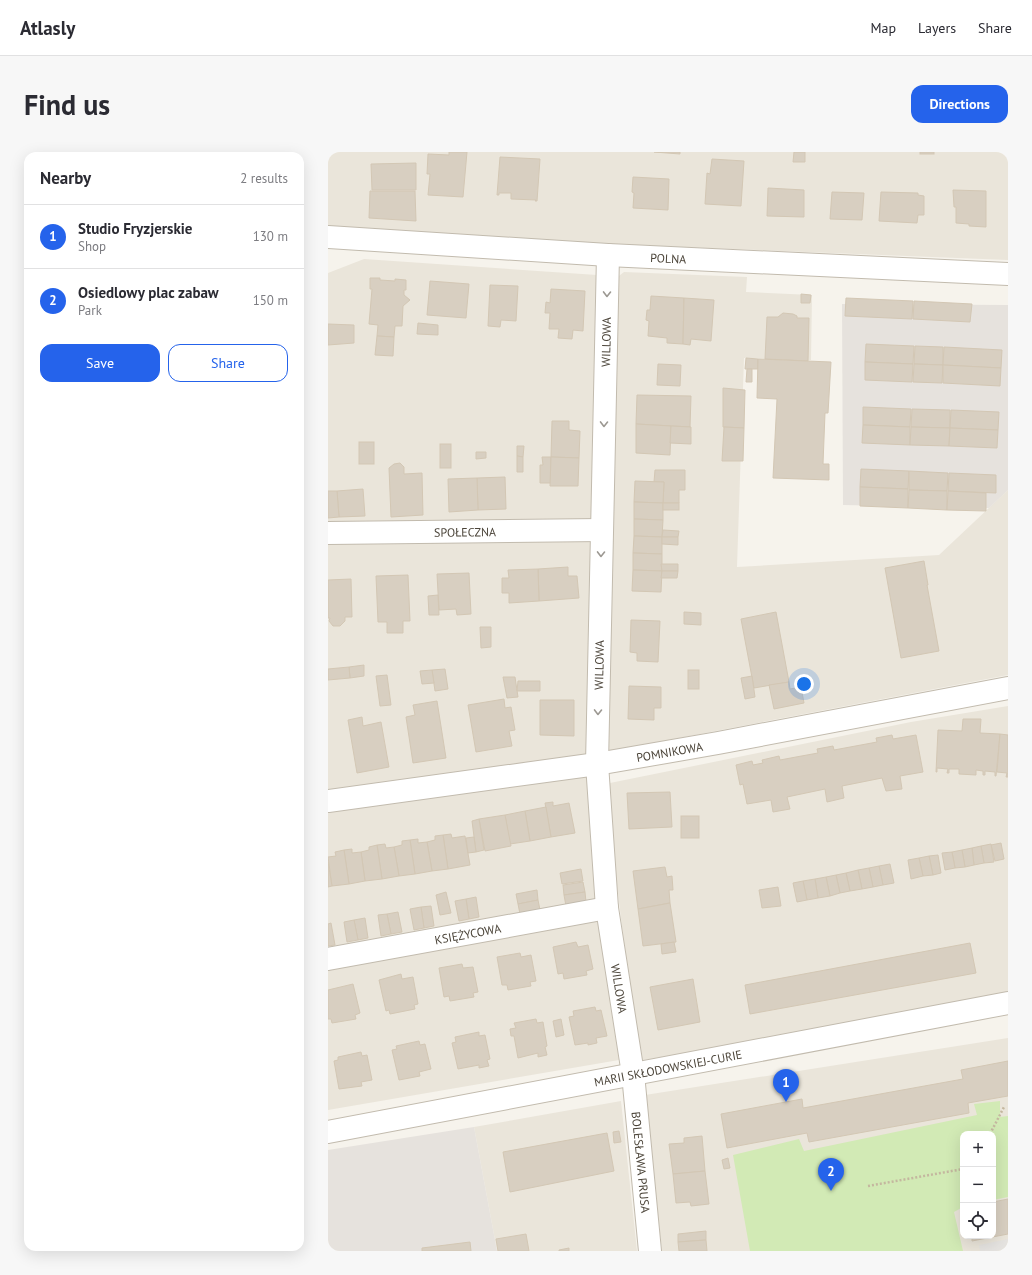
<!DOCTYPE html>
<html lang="en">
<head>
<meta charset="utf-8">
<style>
	body { margin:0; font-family:"PT Sans",sans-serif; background:#f7f7f7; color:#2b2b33 }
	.controls { position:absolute; right:12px; bottom:12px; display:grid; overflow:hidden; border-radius:8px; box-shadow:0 4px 16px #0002 }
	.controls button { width:36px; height:36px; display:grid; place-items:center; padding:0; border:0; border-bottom:1px solid #e1e1e2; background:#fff; color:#2b2b33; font:20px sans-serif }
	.you { position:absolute; left:476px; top:532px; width:14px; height:14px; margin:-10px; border:3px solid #fff; border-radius:50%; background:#1a73e8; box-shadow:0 0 0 6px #1a73e833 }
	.badge { display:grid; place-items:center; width:26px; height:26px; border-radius:50%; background:#2563eb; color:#fff; font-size:13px; font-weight:700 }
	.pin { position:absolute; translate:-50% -33px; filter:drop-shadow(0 1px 2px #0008) }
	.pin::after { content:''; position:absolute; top:21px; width:14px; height:12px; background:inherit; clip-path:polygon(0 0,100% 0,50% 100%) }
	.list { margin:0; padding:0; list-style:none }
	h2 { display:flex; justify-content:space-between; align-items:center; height:52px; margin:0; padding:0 16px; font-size:17px }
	h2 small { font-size:13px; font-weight:400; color:#7c7c81 }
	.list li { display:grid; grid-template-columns:26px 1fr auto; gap:12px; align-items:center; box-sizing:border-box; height:64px; padding:0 16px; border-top:1px solid #e1e1e2 }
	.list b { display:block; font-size:15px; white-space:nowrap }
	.list p { margin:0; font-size:13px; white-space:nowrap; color:#7c7c81 }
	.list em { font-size:13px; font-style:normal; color:#7c7c81 }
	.actions { display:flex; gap:8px; padding:12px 16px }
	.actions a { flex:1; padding:9px 0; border:1px solid #2563eb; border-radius:12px; text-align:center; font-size:14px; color:#2563eb }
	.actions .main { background:#2563eb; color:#fff }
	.icon { flex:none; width:22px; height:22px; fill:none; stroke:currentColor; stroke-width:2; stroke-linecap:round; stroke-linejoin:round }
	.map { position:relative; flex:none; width:680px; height:1099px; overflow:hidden; border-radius:12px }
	header { display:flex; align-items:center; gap:24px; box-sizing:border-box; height:56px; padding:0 20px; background:#fff; border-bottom:1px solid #e1e1e2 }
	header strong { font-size:19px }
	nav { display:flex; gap:22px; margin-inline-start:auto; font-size:14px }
	.intro { display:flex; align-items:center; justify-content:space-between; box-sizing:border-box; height:96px; padding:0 24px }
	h1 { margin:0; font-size:28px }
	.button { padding:10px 18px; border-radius:12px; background:#2563eb; color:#fff; font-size:14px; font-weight:700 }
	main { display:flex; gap:24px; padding:0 24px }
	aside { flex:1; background:#fff; border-radius:12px; box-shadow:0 4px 16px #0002 }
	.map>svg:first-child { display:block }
	.residential { fill:#eae5da; fill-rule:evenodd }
	.industrial { fill:#e6e2dd }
	.green { fill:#d2eab5 }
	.parking { fill:#e5e3e0 }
	.building { fill:#d8cfc1; stroke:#d3c7b4 }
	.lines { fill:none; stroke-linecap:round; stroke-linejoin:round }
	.minor-casing { stroke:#c2bbae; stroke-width:24 }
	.path { stroke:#c4b79f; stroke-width:2.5; stroke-dasharray:2 2; stroke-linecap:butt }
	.minor { stroke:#fff; stroke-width:22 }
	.oneway { stroke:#9c9892 }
	.labels { text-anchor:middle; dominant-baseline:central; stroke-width:3; stroke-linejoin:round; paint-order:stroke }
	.street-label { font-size:12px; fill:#4b4439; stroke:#fff }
</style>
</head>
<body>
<header>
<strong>Atlasly</strong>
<nav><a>Map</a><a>Layers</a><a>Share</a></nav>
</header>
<div class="intro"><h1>Find us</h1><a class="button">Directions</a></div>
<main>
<aside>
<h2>Nearby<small>2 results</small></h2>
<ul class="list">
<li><span class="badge">1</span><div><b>Studio Fryzjerskie</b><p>Shop</p></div><em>130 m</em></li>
<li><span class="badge">2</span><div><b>Osiedlowy plac zabaw</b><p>Park</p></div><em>150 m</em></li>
</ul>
<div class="actions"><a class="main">Save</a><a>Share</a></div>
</aside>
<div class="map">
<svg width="680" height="1099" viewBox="0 0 680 1099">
	<rect width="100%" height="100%" fill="#f6f3ec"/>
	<g class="residential">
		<path d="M0,0H680V108L173,88L0,78Z"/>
		<path d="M36,107L269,123L267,725L291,908L0,958V121Z"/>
		<path d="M296,120L419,125L418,140L484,143L483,208L416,206L409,415L611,403L680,338V523L278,600L287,127Z"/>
		<path d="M680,554V846L310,909L277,632L583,570Z"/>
		<path d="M680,886V1099H334L317,943ZM635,982H665V1084H635Z"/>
		<path d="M293,949L309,1099H169L146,975Z"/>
	</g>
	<g class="industrial">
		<path d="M514,152L680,153V338L661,356L515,353Z"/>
		<path d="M146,975L169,1099H0V998Z"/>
	</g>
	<path class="green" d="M672,949V965L680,964V1045L665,1048V982H635V1055L626,1060L635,1099H422L405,1003L471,987L476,999L649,963L646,952Z"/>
	<path class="parking" d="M680,1087V1099H652L651,1093Z"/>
	<g class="building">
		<path d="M121,0H139L135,45L100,43L102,22H99L100,2L121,3Z"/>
		<path d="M326,0H352V2Z"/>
		<path d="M466,0H477V10H465Z"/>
		<rect x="592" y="0" width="14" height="2"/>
		<path d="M172,5L212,7L209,49H207L208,48L183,47V41H171V43H169Z"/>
		<path d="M384,7L416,9L413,54L377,52L379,21L382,22Z"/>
		<path d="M88,11V38H44L43,12Z"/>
		<path d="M305,25L341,27L340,58L305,56L306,41L304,40Z"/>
		<path d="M440,36L476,38V65L439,64Z"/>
		<path d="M625,38L658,39V75L641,74V72L628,71V55H626Z"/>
		<path d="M42,39H87L88,69L41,66Z"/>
		<path d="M504,40L536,41L534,68L502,67Z"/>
		<path d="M553,40L590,41V43L596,44V63H590L589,71L551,69Z"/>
		<path d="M42,126H52V128L67,129V127L78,128V138H76V143L82,148L75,154L74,174H67L66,185L49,184L50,173L41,172L44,137H42Z"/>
		<path d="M102,129L141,132L138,166L99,163Z"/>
		<path d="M162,133L190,134L188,169L173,168L172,175L160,174Z"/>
		<path d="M223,137L257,139L255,179L245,178L244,187L230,186L231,177H221L222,161H217L218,150L222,151Z"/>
		<path d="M473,142L483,143L482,151H473Z"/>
		<path d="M323,144L356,146L355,192L339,191V186L320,184L321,169L318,168L319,158H322Z"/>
		<path d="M356,146L386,148L383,189L363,187L362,193L355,192Z"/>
		<path d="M518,146L585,149L584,167L517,164Z"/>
		<path d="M586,149L644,152L642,170L585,167Z"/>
		<path d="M455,161L465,162L469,164V166H481L480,209L437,207L439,165H450Z"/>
		<path d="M90,171L110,173V183L89,182Z"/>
		<path d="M0,172L26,173V191L0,193Z"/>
		<path d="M49,184L66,185L65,204L47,203Z"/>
		<path d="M538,192L586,194L585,212L537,210Z"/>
		<path d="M587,194L615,195V213L586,212Z"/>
		<path d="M616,195L674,198L673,216L615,213Z"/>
		<path d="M418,206L430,207V217H417Z"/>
		<path d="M430,207L503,210L500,261H497L495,312H501V328L445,326L449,247L429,246Z"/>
		<path d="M537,210L585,212L584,230L537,228Z"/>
		<path d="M330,212L353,213L352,234L329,233Z"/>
		<path d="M586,212L615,213L614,231L585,230Z"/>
		<path d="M615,213L673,216L672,234L615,231Z"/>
		<path d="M419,217H424V230H418Z"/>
		<path d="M395,236L417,238L416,276L395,275Z"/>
		<path d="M309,243L363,244L362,275L308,272Z"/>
		<path d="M535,255L583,257L582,275L535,273Z"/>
		<path d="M584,257L622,258V276L583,275Z"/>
		<path d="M623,258L671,260L670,278L622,276Z"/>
		<path d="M224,269H241V278L252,279L251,306L223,305Z"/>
		<path d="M308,272L343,274L342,303L308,301Z"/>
		<path d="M535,273L582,275V293L534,291Z"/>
		<path d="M343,274L363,275V292L342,291Z"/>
		<path d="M396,275L416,276L415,309H394Z"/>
		<path d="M583,275L622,276L621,294L582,293Z"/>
		<path d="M622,276L670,278L669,296L621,294Z"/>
		<rect x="31" y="290" width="15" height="22"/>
		<rect x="112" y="292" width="11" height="24"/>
		<path d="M189,294H196L195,305L189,304Z"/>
		<path d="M148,300H158V306L148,307Z"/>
		<path d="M189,304L195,305V320H189Z"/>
		<path d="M214,305H223V331H212V313H215Z"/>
		<path d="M223,305L251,306L250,334H222Z"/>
		<path d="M72,311L76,315V322L94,321L95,363L63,365L61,316L66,312Z"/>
		<path d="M533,317L581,319L580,337L532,335Z"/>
		<path d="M327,318H357V338H351V351H335L336,330H326Z"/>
		<path d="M581,319L620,321L619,339L581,338Z"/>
		<path d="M621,321L668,323V341L620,339Z"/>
		<path d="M177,325L178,357L150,358L149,326Z"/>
		<path d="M149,326L150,358L121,360L120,327Z"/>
		<path d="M307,329L336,330L335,351L306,350Z"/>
		<path d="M532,335L580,337V356L532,354Z"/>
		<path d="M35,337L37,364L11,365L9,339Z"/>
		<path d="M581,338L619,339V358L580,356Z"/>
		<path d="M0,339H9L11,365L0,366Z"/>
		<path d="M620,339L658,341V359L619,358Z"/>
		<path d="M306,350L335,351V368L306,367Z"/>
		<rect x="335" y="351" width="16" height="7"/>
		<path d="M306,367L335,368L334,385L306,384Z"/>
		<path d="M335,378L351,379L350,385H334Z"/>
		<path d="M306,384L334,385V402L305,401Z"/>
		<path d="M334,385H350V393L334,392Z"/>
		<path d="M305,401L334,402V419L305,418Z"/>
		<path d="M596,409L600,433H599L611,499L573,506L557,416Z"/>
		<path d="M333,412H350V419H334Z"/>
		<path d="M240,415V424H249L251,446L211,449L210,417Z"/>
		<path d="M210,417L211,449L181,451V441H174V426H181L180,418Z"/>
		<path d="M305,418L334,419L333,440L304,439Z"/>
		<path d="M334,419H350L349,426H333Z"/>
		<path d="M141,421L143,462L129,463L128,457L111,458L109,422Z"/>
		<path d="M80,423L82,469H75V481H59V470H50L48,424Z"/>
		<path d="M23,427L24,465H17V469L12,474H5L1,469L2,466H0V428Z"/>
		<path d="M110,443L111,463H101L100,444Z"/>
		<path d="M356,460L373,461V473L356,472Z"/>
		<path d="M448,460L461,530L426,536L413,467Z"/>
		<path d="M303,468L332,469L330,510L309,509V501L302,500Z"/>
		<path d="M152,475H163V495L153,496Z"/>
		<path d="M36,513V524L22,526L21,515Z"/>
		<path d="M21,515L22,526L0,528V517Z"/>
		<path d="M117,517L120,537L107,539L104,518Z"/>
		<path d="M104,518L106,531L94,532L92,519Z"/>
		<rect x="360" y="518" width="11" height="19"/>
		<path d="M59,523L63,553L52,554L48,524Z"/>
		<path d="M424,524L427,545L417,547L413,526Z"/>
		<path d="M175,525H187L190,545L179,546Z"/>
		<path d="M190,529H212V539H189Z"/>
		<path d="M461,530L462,537L473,535L476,551L446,557L441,533Z"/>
		<path d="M301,534L333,535V556H326V568L300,567Z"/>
		<path d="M176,547L177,556L183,555L187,578L181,579L184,594L148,600L140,553Z"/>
		<path d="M212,548H246V584L212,583Z"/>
		<path d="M109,549L118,606L85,611L78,565L87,563L85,553Z"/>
		<path d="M34,565L35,574L53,570L61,615L29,621L20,568Z"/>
		<path d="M635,567H653L652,581L672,582L668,624H667V620L657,619V623H655V619L648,618V623L631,622V617H621V621H619L620,617L609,616V620H608L610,578L634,579Z"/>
		<path d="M672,582L680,583V625H678L679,621L669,620Z"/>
		<path d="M564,583L565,587L588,583L595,620L572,624L574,637L558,639L554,626L514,634L516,646L499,650L497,637L459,645L462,657L445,660L443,648L419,652L415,632L412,633L408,613L424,609L425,613L435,611L434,608L451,604L452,608L468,605L490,601L489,597L505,594L506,598L549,590L548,586Z"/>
		<path d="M342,640L344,675L301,677L299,641Z"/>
		<path d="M225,650V654L241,651L247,681L223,685L217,651Z"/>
		<path d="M218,655L223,685L202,689L197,659Z"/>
		<path d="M197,659L202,689L182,692L177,663Z"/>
		<path d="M177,663L183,694L157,699L151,667Z"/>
		<rect x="353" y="664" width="18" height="22"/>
		<path d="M151,667L156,698L148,700L144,669Z"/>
		<path d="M123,682L124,686L137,684L142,713L120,717L115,683Z"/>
		<path d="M115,683L120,717L104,719L99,690L107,688V684Z"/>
		<path d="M146,685L148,700L140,701L138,686Z"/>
		<path d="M90,687V691L99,690L104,719L87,722L82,688Z"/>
		<path d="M82,688L87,722L71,724L66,695L74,693V689Z"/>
		<path d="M673,691L676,707L667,709L663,693Z"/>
		<path d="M57,692L58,696L66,695L71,724L54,727L49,693Z"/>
		<path d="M663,692L666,710L656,711L653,694Z"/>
		<path d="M49,693L54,727L37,729L33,700L41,698V695Z"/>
		<path d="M653,694L656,711L646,713L644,696Z"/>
		<path d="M644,696L646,713L637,715L634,698Z"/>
		<path d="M24,697V701L33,700L37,729L21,732L16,698Z"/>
		<path d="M16,698L21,732L4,734L0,705L8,704L7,700Z"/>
		<path d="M634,698L637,715L627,716L624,700Z"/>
		<path d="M624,700L627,716L617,718L614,701Z"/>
		<path d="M610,703L613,721L605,723L601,704Z"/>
		<path d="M601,704L605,723L595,724L591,706Z"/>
		<path d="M591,706L595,724L583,727L580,708Z"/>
		<path d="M0,710L4,734L0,735Z"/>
		<path d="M562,712L566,731L555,733L551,714Z"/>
		<path d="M551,714L555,733L545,735L541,716Z"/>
		<path d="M337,715L339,725L344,724L345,738H341L342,751L310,757L305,719Z"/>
		<path d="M541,716L545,735L534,737L530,718Z"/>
		<path d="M253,717L255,729L234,732L232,721Z"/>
		<path d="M530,718L534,737L522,739L518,721Z"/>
		<path d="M518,721L522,739L512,741L508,723Z"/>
		<path d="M508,723L512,741L502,744L498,725Z"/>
		<path d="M498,725L502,744L490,746L487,727Z"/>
		<path d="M487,727L490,746L479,748L475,729Z"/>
		<path d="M475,729L479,748L469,750L465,731Z"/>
		<path d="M255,730L257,740L236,743L235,733Z"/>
		<path d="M450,735L453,754L434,756L431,738Z"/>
		<path d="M209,738L210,748L190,752L188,742Z"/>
		<path d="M118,740L123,761L112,763L108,743Z"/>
		<path d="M257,740L258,750L238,754L236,743Z"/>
		<path d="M148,745L151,765L141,767L138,747Z"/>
		<path d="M138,747L141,767L131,769L127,749Z"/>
		<path d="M210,748L212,758L192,762L190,752Z"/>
		<path d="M342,751L348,790L315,794L310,757Z"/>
		<path d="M103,754L106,774L96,776L93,755Z"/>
		<path d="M93,755L96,776L86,778L82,757Z"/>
		<path d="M70,760L74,780L63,782L59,762Z"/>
		<path d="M59,762L63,782L53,784L50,763Z"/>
		<path d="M37,766L40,786L30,788L26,768Z"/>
		<path d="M26,768L30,788L19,790L16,770Z"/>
		<path d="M3,771L7,793L0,794V772Z"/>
		<path d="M248,790L250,795L260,793L265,817L258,819L259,823L236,827L235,821L230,822L225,795Z"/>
		<path d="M346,790L348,800L334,802L333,792Z"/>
		<path d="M642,791L648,821L422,862L417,833Z"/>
		<path d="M192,801L193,805L203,803L208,829L202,830L203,834L180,838L179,833H174L169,805Z"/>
		<path d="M134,812L135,816L145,815L150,840L145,841L146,845L122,849L121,844L116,845L111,816Z"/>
		<path d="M73,822L74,827L85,825L90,852L86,853L87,857L62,862L61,858L58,859L51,828Z"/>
		<path d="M365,827L372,870L330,878L322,835Z"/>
		<path d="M25,832L32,861L27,863L28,867L4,871L3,867H0V838Z"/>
		<path d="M267,855L268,859L273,858L279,884L268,886L269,891L260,893V891L247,893L241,865L246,864L245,859Z"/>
		<path d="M208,867L209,871L215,870L219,894L217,895L219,903L210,905V901L190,906L186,884H183L182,877L188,876L186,871Z"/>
		<path d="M233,867L236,883L228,885L225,869Z"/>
		<path d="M151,880V884L157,883L162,907L159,908L161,914L151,916V913L130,917L124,891L128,890L127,885Z"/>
		<path d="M91,889L92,893L97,892L103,917L91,920L92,924L71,928L64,898L69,897L68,894Z"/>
		<path d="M33,900L34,904L39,903L44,928L33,930L34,934L11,937L6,909L10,908V905Z"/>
		<path d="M680,909V944L640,951L641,961L481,990L479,981L399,996L393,962L474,947L475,956L635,927L633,918Z"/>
		<path d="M291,979L293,990L286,991L285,980Z"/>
		<path d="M279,981L286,1019L182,1040L175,1000Z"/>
		<path d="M374,984L377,1019L345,1022L341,992L356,991V986Z"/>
		<path d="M400,1006L402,1016L396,1017L394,1008Z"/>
		<path d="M377,1019L381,1052L363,1054L362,1050L348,1051L345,1022Z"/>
		<path d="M680,1047V1082L644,1089V1084H665V1050Z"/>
		<path d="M378,1079V1088L350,1090V1082Z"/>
		<path d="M198,1082L201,1099H170L168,1087Z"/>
		<path d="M378,1088L379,1099H351L350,1090Z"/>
		<path d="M142,1090L143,1099H94V1096Z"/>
		<path d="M241,1096V1099H231V1098Z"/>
	</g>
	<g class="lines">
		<defs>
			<g id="minor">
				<path id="s1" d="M0,85L280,103L680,122"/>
				<path id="s2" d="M280,103L269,612L279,756L305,922L322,1099"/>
				<path id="s3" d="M0,381L274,378"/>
				<path id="s4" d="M0,649L269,612L390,591L680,536"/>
				<path id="s5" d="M0,807L279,756"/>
				<path id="s6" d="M0,980L680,851"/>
			</g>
		</defs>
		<use href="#minor" class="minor-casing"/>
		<g class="path">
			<path d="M662,982L676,955"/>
			<path d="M540,1034L635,1017"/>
		</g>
		<use href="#minor" class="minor"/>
	</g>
	<defs><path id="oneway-chevron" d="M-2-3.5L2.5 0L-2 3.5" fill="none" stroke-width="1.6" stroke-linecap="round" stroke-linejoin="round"/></defs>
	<g class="oneway">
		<use href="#oneway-chevron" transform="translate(279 142) rotate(91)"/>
		<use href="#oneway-chevron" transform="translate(276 272) rotate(91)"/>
		<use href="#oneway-chevron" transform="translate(273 402) rotate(91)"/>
		<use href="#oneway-chevron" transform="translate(270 560) rotate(91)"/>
	</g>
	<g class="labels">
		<g class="street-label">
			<text stroke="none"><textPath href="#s1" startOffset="341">POLNA</textPath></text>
			<text transform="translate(278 190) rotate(-89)">WILLOWA</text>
			<text stroke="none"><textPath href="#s3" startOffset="137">SPOŁECZNA</textPath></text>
			<text transform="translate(271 513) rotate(-89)">WILLOWA</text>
			<text stroke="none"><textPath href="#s4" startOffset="345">POMNIKOWA</textPath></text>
			<text stroke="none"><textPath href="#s5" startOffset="142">KSIĘŻYCOWA</textPath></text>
			<text stroke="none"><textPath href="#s2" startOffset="735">WILLOWA</textPath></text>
			<text stroke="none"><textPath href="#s6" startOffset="346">MARII SKŁODOWSKIEJ-CURIE</textPath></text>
			<text stroke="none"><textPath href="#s2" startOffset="910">BOLESŁAWA PRUSA</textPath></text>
		</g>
	</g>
</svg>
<div class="controls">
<button>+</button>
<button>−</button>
<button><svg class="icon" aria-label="locate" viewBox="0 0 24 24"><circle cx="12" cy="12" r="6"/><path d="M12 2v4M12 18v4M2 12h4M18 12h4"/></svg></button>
</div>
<div class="you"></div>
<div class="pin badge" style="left:458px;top:950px">1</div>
<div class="pin badge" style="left:503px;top:1039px">2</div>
</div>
</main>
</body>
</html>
